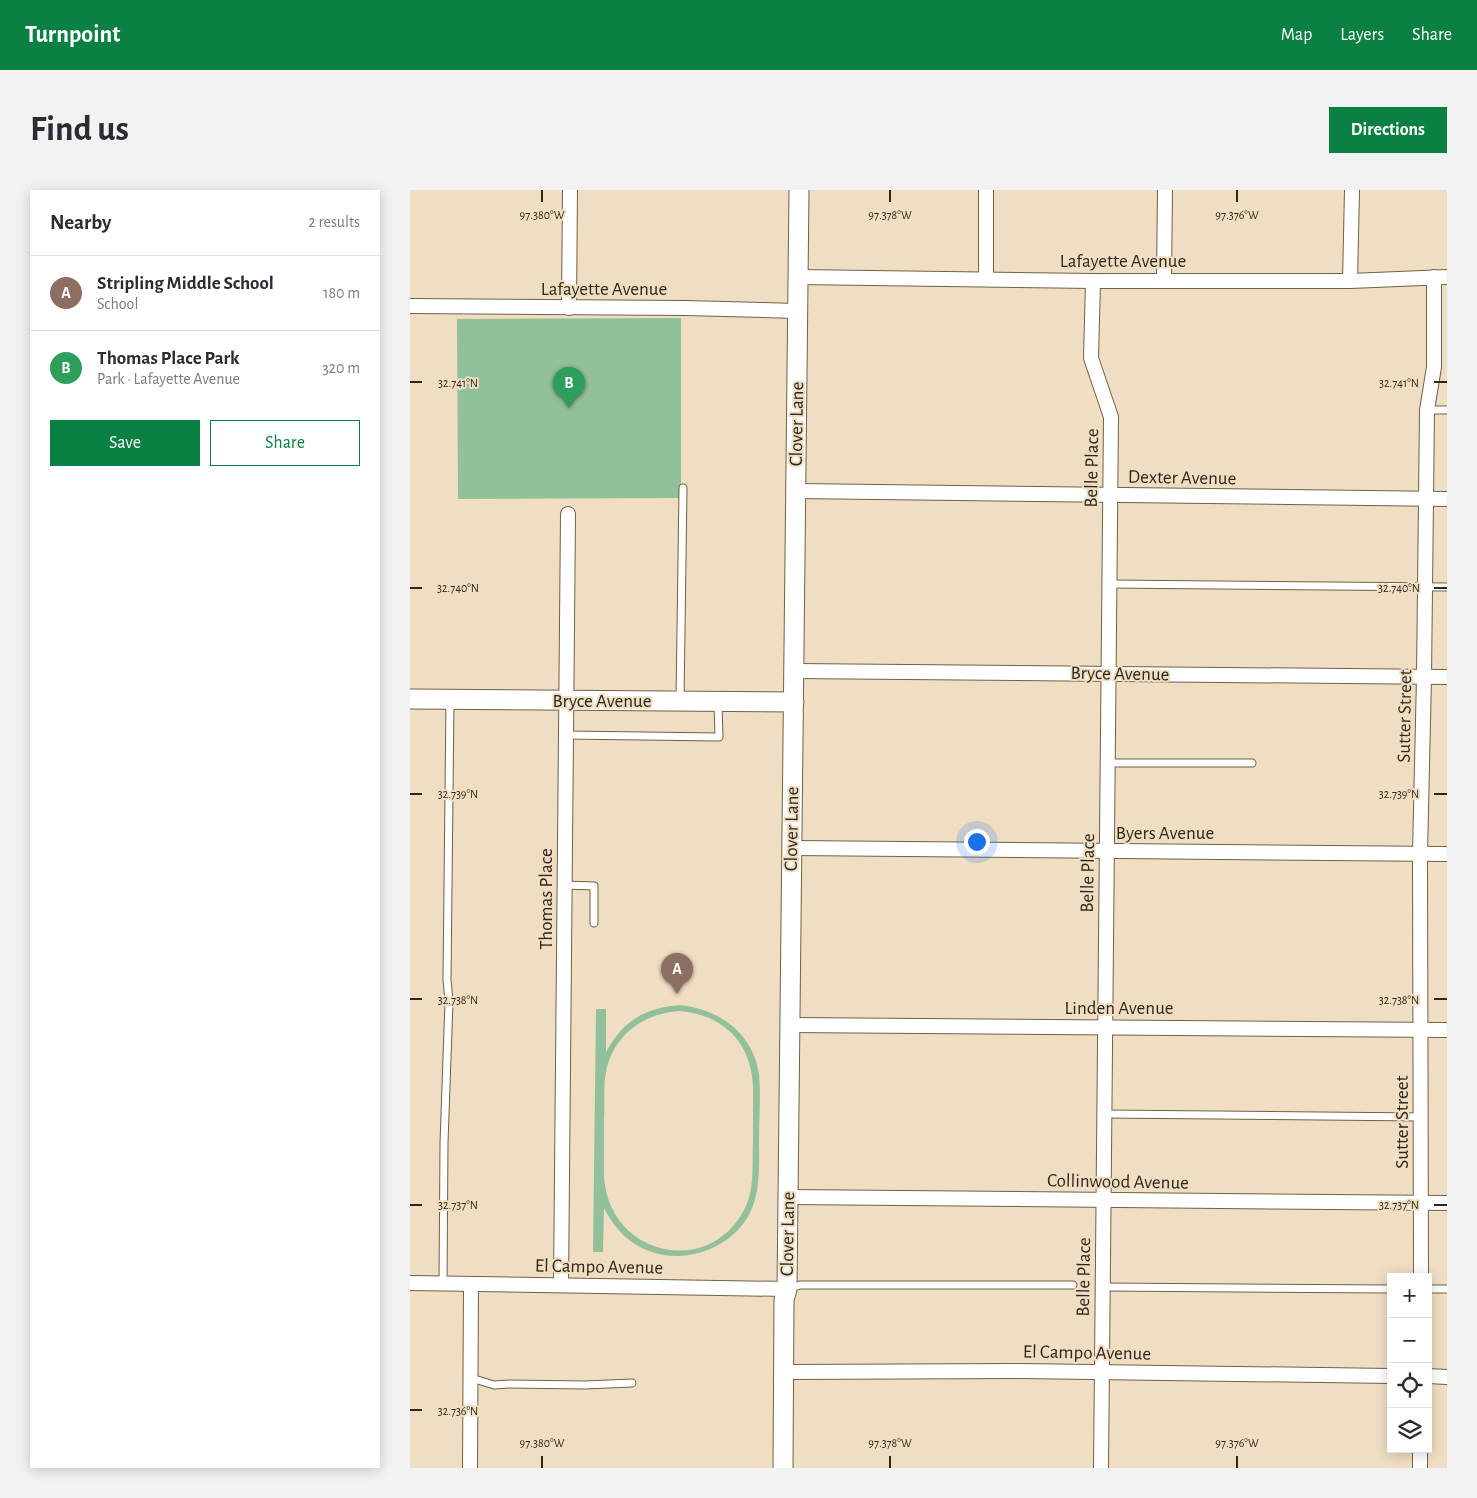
<!DOCTYPE html>
<html lang="en">
<head>
<meta charset="utf-8">
<style>
	body { margin:0; font-family:"Alegreya Sans",sans-serif; background:#f2f2f3; color:#2b2b33 }
	.controls { position:absolute; right:15px; bottom:15px; display:grid; overflow:hidden; border-radius:0px; box-shadow:0 2px 12px #0003 }
	.controls button { width:45px; height:45px; display:grid; place-items:center; padding:0; border:0; border-bottom:1px solid #e1e1e2; background:#fff; color:#2b2b33; font:25px sans-serif }
	.you { position:absolute; left:566px; top:651px; width:18px; height:18px; margin:-12px; border:4px solid #fff; border-radius:50%; background:#1a73e8; box-shadow:0 0 0 8px #1a73e833 }
	.badge { display:grid; place-items:center; width:32px; height:32px; border-radius:50%; background:#0b8043; color:#fff; font-size:16px; font-weight:700 }
	.pin { position:absolute; translate:-50% -41px; filter:drop-shadow(0 1px 2px #0008) }
	.pin::after { content:''; position:absolute; top:26px; width:18px; height:15px; background:inherit; clip-path:polygon(0 0,100% 0,50% 100%) }
	.list { margin:0; padding:0; list-style:none }
	h2 { display:flex; justify-content:space-between; align-items:center; height:65px; margin:0; padding:0 20px; font-size:21px }
	h2 small { font-size:16px; font-weight:400; color:#7c7c81 }
	.list li { display:grid; grid-template-columns:32px 1fr auto; gap:15px; align-items:center; box-sizing:border-box; height:75px; padding:0 20px; border-top:1px solid #e1e1e2 }
	.list b { display:block; font-size:19px; white-space:nowrap }
	.list p { margin:0; font-size:16px; white-space:nowrap; color:#7c7c81 }
	.list em { font-size:16px; font-style:normal; color:#7c7c81 }
	.actions { display:flex; gap:10px; padding:15px 20px }
	.actions a { flex:1; padding:11px 0; border:1px solid #0b8043; border-radius:0px; text-align:center; font-size:18px; color:#0b8043 }
	.actions .main { background:#0b8043; color:#fff }
	.icon { flex:none; width:28px; height:28px; fill:none; stroke:currentColor; stroke-width:2; stroke-linecap:round; stroke-linejoin:round }
	.map { position:relative; flex:none; width:1037px; height:1278px; overflow:hidden; border-radius:0px }
	header { display:flex; align-items:center; gap:30px; box-sizing:border-box; height:70px; padding:0 25px; background:#0b8043; color:#fff }
	header strong { font-size:24px }
	nav { display:flex; gap:28px; margin-inline-start:auto; font-size:18px }
	.intro { display:flex; align-items:center; justify-content:space-between; box-sizing:border-box; height:120px; padding:0 30px }
	h1 { margin:0; font-size:35px }
	.button { padding:12px 22px; border-radius:0px; background:#0b8043; color:#fff; font-size:18px; font-weight:700 }
	main { display:flex; gap:30px; padding:0 30px }
	aside { flex:1; background:#fff; border-radius:0px; box-shadow:0 2px 12px #0003 }
	.map>svg:first-child { display:block }
	.green { fill:#91c09a; fill-rule:evenodd }
	.lines { fill:none; stroke-linecap:round; stroke-linejoin:round }
	.lane-casing { stroke:#706047; stroke-width:9 }
	.street-casing { stroke:#706047; stroke-width:16 }
	.secondary-casing { stroke:#706047; stroke-width:21 }
	.lane { stroke:#fff; stroke-width:7 }
	.street { stroke:#fff; stroke-width:14 }
	.secondary { stroke:#fff; stroke-width:19 }
	.ticks { fill:none; stroke:#2c261b; stroke-width:2 }
	.labels { text-anchor:middle; dominant-baseline:central; stroke-width:4; stroke-linejoin:round; paint-order:stroke }
	.street-label { font-size:19px; fill:#2c261b; stroke:#f0dec2 }
	.ticks-label { font-size:12px; text-anchor:middle; fill:#2c261b; stroke:#f0dec2; stroke-width:4; stroke-linejoin:round; paint-order:stroke }
</style>
</head>
<body>
<header>
<strong>Turnpoint</strong>
<nav><a>Map</a><a>Layers</a><a>Share</a></nav>
</header>
<div class="intro"><h1>Find us</h1><a class="button">Directions</a></div>
<main>
<aside>
<h2>Nearby<small>2 results</small></h2>
<ul class="list">
<li><span class="badge" style="background:#8d6e63">A</span><div><b>Stripling Middle School</b><p>School</p></div><em>180 m</em></li>
<li><span class="badge" style="background:#2e9e5b">B</span><div><b>Thomas Place Park</b><p>Park · Lafayette Avenue</p></div><em>320 m</em></li>
</ul>
<div class="actions"><a class="main">Save</a><a>Share</a></div>
</aside>
<div class="map">
<svg width="1037" height="1278" viewBox="0 0 1037 1278">
	<rect width="100%" height="100%" fill="#f0dec2"/>
	<g class="green">
		<path d="M271,128V308L48,309L47,129Z"/>
		<path d="M270,815C309,819 343,843 349,884C351,905 349,927 349,948C349,973 351,1000 340,1023C317,1066 258,1080 219,1050C208,1041 200,1030 194,1018L193,1062H183L186,819H196V862C213,831 234,818 270,815ZM270,821C313,825 341,852 343,896C343,915 343,934 343,953C342,976 345,1000 334,1020C298,1089 198,1065 194,986C194,966 194,947 194,928C195,913 193,897 196,882C203,845 234,823 270,821Z"/>
	</g>
	<g class="lines">
		<defs>
			<g id="lane">
				<path d="M1017,220H1037"/>
				<path d="M699,394L1037,397"/>
				<path d="M270,510L273,298"/>
				<path d="M156,545L309,547L308,513"/>
				<path d="M698,573H842"/>
				<path d="M154,695L184,696V733"/>
				<path d="M694,924L1011,927"/>
				<path d="M33,1094L34,953L39,811L37,790L40,510"/>
				<path d="M693,1097L981,1099"/>
				<path d="M378,1099L390,1095H663"/>
				<path d="M1018,1099H1037"/>
				<path d="M61,1188L84,1195L99,1194L175,1195L222,1193"/>
			</g>
			<g id="street">
				<path d="M388,87L683,91H940L1037,87"/>
				<path d="M576,88V0"/>
				<path d="M754,90L755,0"/>
				<path d="M683,91L681,168L701,227L691,1278"/>
				<path d="M940,91L942,0"/>
				<path d="M0,116L275,118L388,121"/>
				<path d="M159,118L160,0"/>
				<path d="M386,301L1037,309"/>
				<path d="M384,481L1037,487"/>
				<path d="M382,658L1037,664"/>
				<path d="M380,835L1037,840"/>
				<path d="M378,1007L1037,1013"/>
				<path d="M1011,1087L1010,664L1014,487L1017,220L1024,177V87"/>
				<path d="M0,1093L377,1099"/>
				<path d="M151,1095L158,324"/>
				<path d="M373,1182L611,1181L981,1186"/>
				<path d="M1018,1186L1037,1187"/>
				<path d="M60,1278L61,1094"/>
				<path d="M1010,1278V1259"/>
			</g>
			<g id="secondary">
				<path d="M0,509L384,512"/>
				<path d="M373,1278L374,1110L377,1099L389,0"/>
			</g>
		</defs>
		<use href="#lane" class="lane-casing"/>
		<use href="#street" class="street-casing"/>
		<use href="#secondary" class="secondary-casing"/>
		<use href="#lane" class="lane"/>
		<use href="#street" class="street"/>
		<use href="#secondary" class="secondary"/>
	</g>
	<path class="ticks" d="M132,0V12M480,0V12M827,0V12M0,192H12M1024,192H1037M0,398H12M1024,398H1037M0,604H12M1024,604H1037M0,809H12M1024,809H1037M0,1015H12M1024,1015H1037M0,1220H12M132,1266V1278M480,1266V1278M827,1266V1278"/>
	<g class="labels">
		<g class="street-label">
			<text x="713" y="71">Lafayette Avenue</text>
			<text x="194" y="99">Lafayette Avenue</text>
			<text transform="translate(387 234) rotate(-89)">Clover Lane</text>
			<text transform="translate(682 278) rotate(-89)">Belle Place</text>
			<text transform="translate(772 288) rotate(1)">Dexter Avenue</text>
			<text transform="translate(710 484) rotate(1)">Bryce Avenue</text>
			<text x="192" y="511">Bryce Avenue</text>
			<text transform="translate(995 526) rotate(-89)">Sutter Street</text>
			<text transform="translate(382 639) rotate(-89)">Clover Lane</text>
			<text x="755" y="643">Byers Avenue</text>
			<text transform="translate(678 683) rotate(-89)">Belle Place</text>
			<text transform="translate(136 709) rotate(-90)">Thomas Place</text>
			<text x="709" y="818">Linden Avenue</text>
			<text transform="translate(992 932) rotate(-90)">Sutter Street</text>
			<text transform="translate(708 992) rotate(1)">Collinwood Avenue</text>
			<text transform="translate(378 1044) rotate(-89)">Clover Lane</text>
			<text transform="translate(189 1077) rotate(1)">El Campo Avenue</text>
			<text transform="translate(674 1087) rotate(-89)">Belle Place</text>
			<text transform="translate(677 1163) rotate(1)">El Campo Avenue</text>
		</g>
	</g>
	<g class="ticks-label">
		<text x="132" y="29">97.380°W</text>
		<text x="480" y="29">97.378°W</text>
		<text x="827" y="29">97.376°W</text>
		<text x="48" y="197">32.741°N</text>
		<text x="989" y="197">32.741°N</text>
		<text x="48" y="402">32.740°N</text>
		<text x="989" y="402">32.740°N</text>
		<text x="48" y="608">32.739°N</text>
		<text x="989" y="608">32.739°N</text>
		<text x="48" y="814">32.738°N</text>
		<text x="989" y="814">32.738°N</text>
		<text x="48" y="1019">32.737°N</text>
		<text x="989" y="1019">32.737°N</text>
		<text x="48" y="1225">32.736°N</text>
		<text x="132" y="1257">97.380°W</text>
		<text x="480" y="1257">97.378°W</text>
		<text x="827" y="1257">97.376°W</text>
	</g>
</svg>
<div class="controls">
<button>+</button>
<button>−</button>
<button><svg class="icon" aria-label="locate" viewBox="0 0 24 24"><circle cx="12" cy="12" r="6"/><path d="M12 2v4M12 18v4M2 12h4M18 12h4"/></svg></button>
<button><svg class="icon" aria-label="layers" viewBox="0 0 24 24"><path d="M12 4l9 5-9 5-9-5zM3 14l9 5 9-5"/></svg></button>
</div>
<div class="you"></div>
<div class="pin badge" style="left:267px;top:804px;background:#8d6e63">A</div>
<div class="pin badge" style="left:159px;top:218px;background:#2e9e5b">B</div>
</div>
</main>
</body>
</html>
